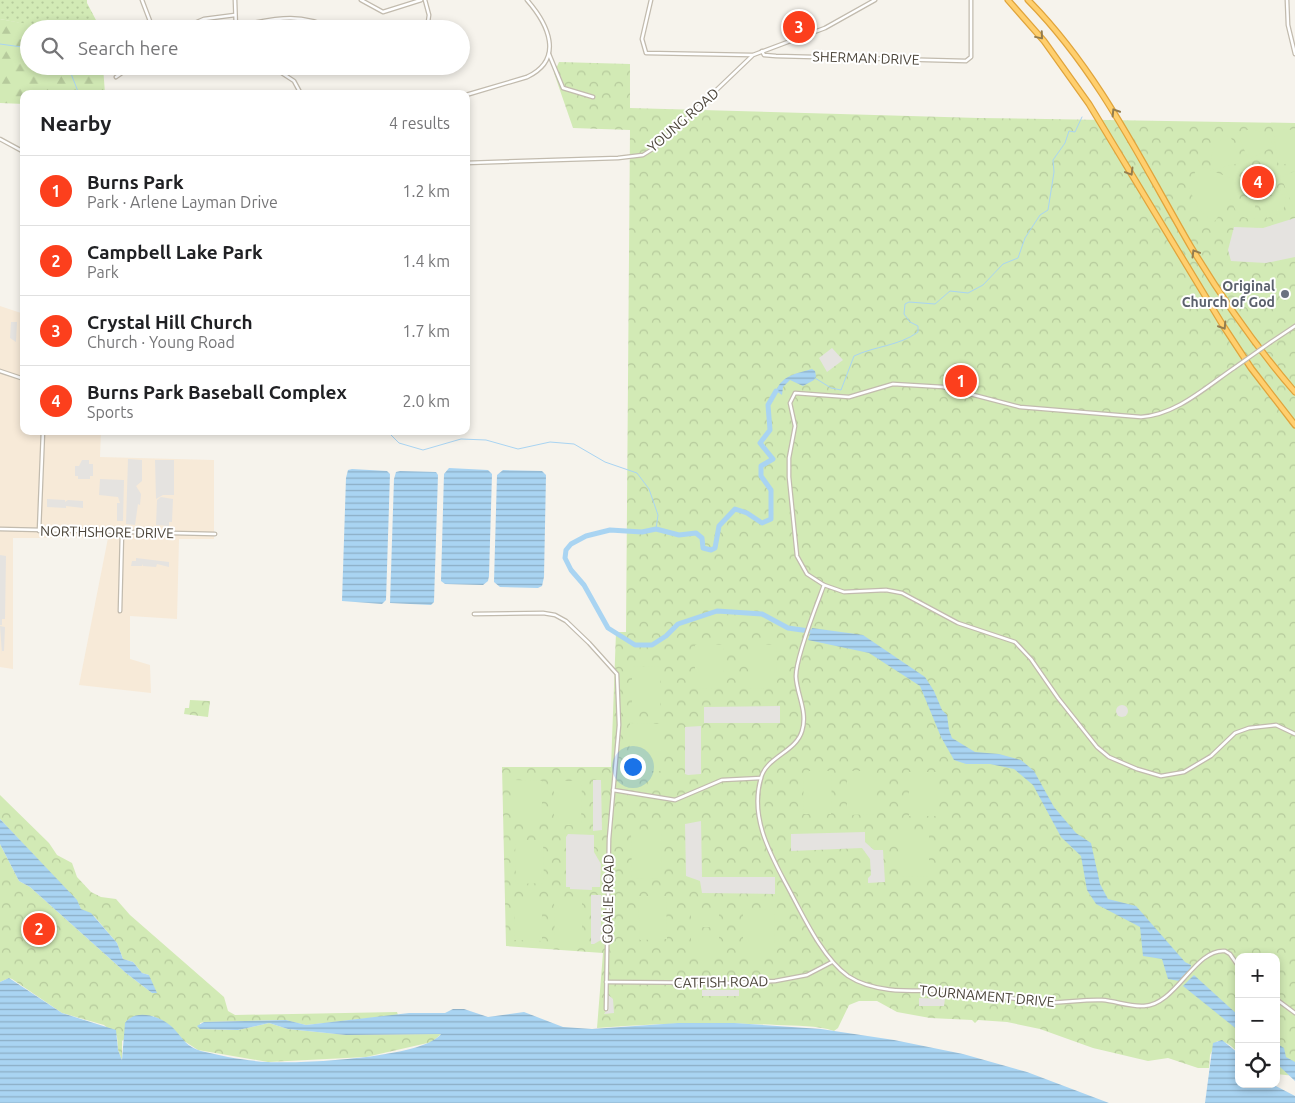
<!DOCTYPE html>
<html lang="en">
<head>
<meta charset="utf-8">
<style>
	body { margin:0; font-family:Ubuntu,sans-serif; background:#f2f2f2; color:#202124 }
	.controls { position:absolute; right:15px; bottom:15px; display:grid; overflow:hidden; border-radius:10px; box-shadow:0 2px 8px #0003 }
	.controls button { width:45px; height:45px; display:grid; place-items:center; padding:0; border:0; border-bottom:1px solid #e0e0e0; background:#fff; color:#202124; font:25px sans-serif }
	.you { position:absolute; left:632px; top:766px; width:18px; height:18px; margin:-12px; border:4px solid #fff; border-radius:50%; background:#1a73e8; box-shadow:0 0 0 8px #1a73e833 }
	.badge { display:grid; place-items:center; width:32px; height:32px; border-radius:50%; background:#fc3f1d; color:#fff; font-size:16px; font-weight:700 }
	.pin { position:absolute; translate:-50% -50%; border:2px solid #fff; box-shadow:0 1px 5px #0006 }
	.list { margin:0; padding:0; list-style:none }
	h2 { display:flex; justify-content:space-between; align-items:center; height:65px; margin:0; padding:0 20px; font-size:21px }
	h2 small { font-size:16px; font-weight:400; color:#757577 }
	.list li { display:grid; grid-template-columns:32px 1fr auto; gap:15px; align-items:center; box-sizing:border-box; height:70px; padding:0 20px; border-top:1px solid #e0e0e0 }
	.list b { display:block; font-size:19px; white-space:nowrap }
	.list p { margin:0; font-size:16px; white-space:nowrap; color:#757577 }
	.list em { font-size:16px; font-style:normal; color:#757577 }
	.icon { flex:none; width:28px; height:28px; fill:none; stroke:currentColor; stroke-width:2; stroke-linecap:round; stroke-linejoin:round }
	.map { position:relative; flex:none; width:1295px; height:1103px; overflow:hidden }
	.search { position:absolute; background:#fff; box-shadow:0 2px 8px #0003; left:20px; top:20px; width:450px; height:55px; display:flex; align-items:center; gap:12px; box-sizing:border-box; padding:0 18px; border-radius:28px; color:#757577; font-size:19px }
	.panel { position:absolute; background:#fff; box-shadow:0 2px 8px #0003; left:20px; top:90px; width:450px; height:345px; border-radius:10px }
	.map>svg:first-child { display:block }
	.commercial { fill:#f7ead8 }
	.grass { fill:url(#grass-dots) }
	.forest { fill:url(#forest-firs) }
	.park { fill:url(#park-crowns) }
	.pitch { fill:#d2eab5 }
	.parking { fill:#e5e3e0 }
	.water { fill:url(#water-rules) }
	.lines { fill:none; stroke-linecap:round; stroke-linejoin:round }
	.stream { stroke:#a9d4f2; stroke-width:1 }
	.river { stroke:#a9d4f2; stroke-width:5 }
	.minor-casing { stroke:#c2bbae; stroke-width:5 }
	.highway-casing { stroke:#e0a43c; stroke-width:7 }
	.minor { stroke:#fff; stroke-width:2.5 }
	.highway { stroke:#ffcf6e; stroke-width:4.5 }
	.minor-bridge-casing { stroke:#c2bbae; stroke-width:5; stroke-linecap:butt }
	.minor-bridge { stroke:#fff; stroke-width:2.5 }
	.oneway { stroke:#937c4e }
	.worship-dot { fill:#6b7280; stroke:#fff; stroke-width:2 }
	.labels { text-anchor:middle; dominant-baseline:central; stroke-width:4; stroke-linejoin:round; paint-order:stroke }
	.street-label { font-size:14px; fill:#4b4439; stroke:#fff }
	.worship-label { font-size:14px; font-weight:bold; fill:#5b616d; stroke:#fff; text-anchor:end }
</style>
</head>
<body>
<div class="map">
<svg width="1295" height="1103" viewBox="0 0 1295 1103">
	<defs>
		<pattern id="grass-dots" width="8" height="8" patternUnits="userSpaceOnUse" patternTransform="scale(1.25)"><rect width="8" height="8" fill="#d2eab5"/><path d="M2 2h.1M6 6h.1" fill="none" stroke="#b6ca9c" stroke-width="1.8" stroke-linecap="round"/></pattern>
		<pattern id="forest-firs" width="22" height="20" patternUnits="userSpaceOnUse" patternTransform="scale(1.25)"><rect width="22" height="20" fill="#d2eab5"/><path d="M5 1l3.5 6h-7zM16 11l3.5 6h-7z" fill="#b6ca9c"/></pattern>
		<pattern id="park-crowns" width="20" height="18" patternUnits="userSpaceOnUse" patternTransform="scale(1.25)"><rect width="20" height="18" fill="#d2eab5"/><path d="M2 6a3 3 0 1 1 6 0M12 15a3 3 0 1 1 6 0" fill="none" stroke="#b6ca9c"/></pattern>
		<pattern id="water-rules" width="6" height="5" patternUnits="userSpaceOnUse" patternTransform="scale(1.25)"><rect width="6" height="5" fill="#a9d4f2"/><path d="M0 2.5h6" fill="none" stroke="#8caec5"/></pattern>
	</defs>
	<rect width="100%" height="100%" fill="#f6f3ec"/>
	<path class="commercial" d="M0,306L24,314V431H101L100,457L214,460V539H179L177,619L130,616V659L150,665L151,693L79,685L108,538H13V669L0,667Z"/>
	<path class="grass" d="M0,0H87V3L97,22C71,39 29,24 0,19Z"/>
	<path class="forest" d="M0,19L54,29H29V66H103L105,94H24V104L0,103Z"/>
	<g class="park">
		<path d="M559,62L630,64V108L979,118L1295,123V1076L1276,1074V957H1239V1055C1234,1047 1226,1041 1217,1041L1210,1055L1209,1068H1198L1168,1058L1148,1061L1093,1048L1040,1029L1007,1022L978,1020L975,1023L972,1020L930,1018L897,1012L877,1001H859L849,1005L838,1028L834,1031C817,1025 796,1026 777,1025C717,1022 657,1023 597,1028L603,953L506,946L502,767H611L616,632H626L630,130L573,128L554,73Z"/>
		<path d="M190,700L210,701L208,717L184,714L185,708H189Z"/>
		<path d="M0,795L49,843L57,855L72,863L77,877L91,892L101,897L116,899L130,915L224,997L228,1011L235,1015L397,1012L398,1015L306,1025L285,1020L204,1022L200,1023V1029L238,1030L269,1023L288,1029L346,1035L441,1034L432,1042L366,1057L268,1062L198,1050L181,1039L169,1025L153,1016L122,1041V1060L118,1050L117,1036L104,1025L62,1013L12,979L9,978L0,982V844L19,881L30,887L126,973L152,993L149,975L142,973L133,962L123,959L117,943L94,916L81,909L78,903L0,819Z"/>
	</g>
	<g class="pitch">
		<path d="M1252,129L1265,133L1274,146L1250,159H1248L1237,132Z"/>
		<path d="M1273,129L1295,130V162L1280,165L1278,163Z"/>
		<path d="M1230,135L1240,161L1239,163L1213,170C1209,150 1213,145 1230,135Z"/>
		<path d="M1198,165L1235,180L1238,189L1215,221C1199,214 1195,203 1189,187Z"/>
		<path d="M1295,171V208L1294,209L1281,177Z"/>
		<path d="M1261,178L1267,179L1266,184L1250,185L1248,180Z"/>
		<path d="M1286,194C1286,210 1282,214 1267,218L1264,197Z"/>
		<path d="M1252,196L1255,198V219C1241,218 1236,215 1232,201Z"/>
		<path d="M695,645H723V688L695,689Z"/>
		<path d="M749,645H776L777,688L749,689Z"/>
		<path d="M660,666V710H632V667Z"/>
		<path d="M630,723L661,724V771H629Z"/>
		<path d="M804,771H832L831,814H803Z"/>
		<path d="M847,771H875V814L847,815Z"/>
		<rect x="909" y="772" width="28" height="44"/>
		<path d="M514,780L542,781V824H514Z"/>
		<path d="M554,781H582L581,825H554Z"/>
		<path d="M631,832H661L662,878L632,879Z"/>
		<path d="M901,833H929V876L901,877Z"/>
		<path d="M515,840H543L544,883L516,884Z"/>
		<path d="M638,896H666L667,939L640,940Z"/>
		<path d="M515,897H542V941L514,940Z"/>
		<path d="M554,901H582V945H555Z"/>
		<rect x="691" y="909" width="28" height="18"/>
		<path d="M743,909L775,910L774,953H743Z"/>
		<rect x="691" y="935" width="28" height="18"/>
	</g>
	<g class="parking">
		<path d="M1295,218V257L1266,263L1231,261L1228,250L1234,227L1263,228Z"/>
		<path d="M11,322H17L16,342L10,338Z"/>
		<path d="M832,348L843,360L827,372L819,358Z"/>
		<path d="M128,459L142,460V481L136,486L141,494L140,505L138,504L135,525L126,524Z"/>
		<path d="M82,460H89V464H93V476H90V479H78V476H75V466H79Z"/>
		<path d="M155,460H174V495H163L156,499Z"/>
		<path d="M100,479L124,480L123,521H117V503H120L118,497L99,495Z"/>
		<path d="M161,497L173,499L172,522H169V526L156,525L157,500Z"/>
		<path d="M47,499L65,500V502L68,500L83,501V508L66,506V508L47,507Z"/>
		<path d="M0,555L6,556L5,619H2V625H0Z"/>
		<path d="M136,558L169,562V567L157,564L156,567L143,566V564L142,566H131L132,561H136Z"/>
		<path d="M0,626L5,627L4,651H2V654Z"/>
		<circle cx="1122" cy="711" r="6"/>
		<path d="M780,706V723H704V707Z"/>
		<path d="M701,726V774L688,775L685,774V727Z"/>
		<path d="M593,780H601L602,830L593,831Z"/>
		<path d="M701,821L702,877H775V894L702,893L700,881L686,876L685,824Z"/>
		<path d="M865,832V842L874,850H883L885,882L868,883V878L871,875L870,859L862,848L791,851V834Z"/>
		<path d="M568,834L594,835V852L601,864L600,887H592V890L570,889V887H566V837Z"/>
		<path d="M591,895H601V940L594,944H591Z"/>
		<rect x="702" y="990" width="37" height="6"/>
		<path d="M606,993L613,999L614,1013L604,1014L606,1011Z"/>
		<path d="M919,998L945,999L944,1006H919Z"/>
	</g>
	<g class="water">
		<path d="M812,369L815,371L816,376L814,380L803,386L790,380L783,387L782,395L776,391C782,375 798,373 812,369Z"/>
		<path d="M449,468L488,470L492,474L489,576L488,581L483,585L445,584L441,581L444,474Z"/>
		<path d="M352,469L387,471L390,474L386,600L382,604L342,601L346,478L348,470Z"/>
		<path d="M503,470L542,471L546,475L544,577L542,586L538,588L500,587L494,582L497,475Z"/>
		<path d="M400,471L436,472L438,475L434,602L431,605L390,603L394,479L396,472Z"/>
		<path d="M812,628L863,635L925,677L934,691L942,710L947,715L949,730L952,738L975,752L999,754L1021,760L1034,771L1054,807L1076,833L1091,843L1100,884L1108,899L1136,906L1185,962L1191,965L1190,971L1179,981L1168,979L1162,959L1143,956L1140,927L1096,904L1087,890L1081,856L1061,837L1033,785L1014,769L990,764H966L954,760L941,737L920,686L869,653L808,640Z"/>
		<path d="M0,819L77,900L81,909L91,913L117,943L123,959L133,962L142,973L149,975L157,993H152L126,973L30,887L19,881L0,844Z"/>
		<path d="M1194,975L1239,1016V1031L1183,986Z"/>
		<path d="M9,978L62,1013L116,1030L118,1050L122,1060L125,1023C136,1007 164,1017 175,1030C183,1039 187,1047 201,1051C222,1056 246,1061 268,1062C299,1064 423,1058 441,1034L346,1035L288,1029L269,1023L238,1030L200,1029L197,1026L204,1022L286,1020L306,1025L409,1013H445L453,1009H464L488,1017L524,1012L563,1027L592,1029L678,1023H734L821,1029L894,1040L963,1054L1027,1072L1109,1103H0V982Z"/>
		<path d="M1222,1040L1238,1053L1239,1084H1272L1295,1096V1103H1205L1213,1043Z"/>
		<path d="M1276,1043L1284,1048L1286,1057L1295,1062V1081L1276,1063Z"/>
	</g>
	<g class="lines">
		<g class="stream">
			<path d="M0,44L29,48"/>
			<path d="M68,66L79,94"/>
			<path d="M815,378L831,388L841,390L854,356C875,346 899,346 918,332V326L910,322L904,314L905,304L909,302L935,304L950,291L968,293L983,285L1003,264L1018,258L1025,238L1040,215L1048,210L1054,172L1053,160L1065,143L1069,131L1075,132L1082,117"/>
			<path d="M387,431L399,443L423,450L461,439L486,440L518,449L550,442L574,444L605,462L637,473L649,489L658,515L656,529"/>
		</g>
		<path class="river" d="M776,391L768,405L770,430L760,443L773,459L761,466V476L771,490V519L762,523L747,513L735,509L719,526L715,548L711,550L703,548L702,538L696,533L679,535L656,529L642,532L610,530L586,536L571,544L566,550L565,558L571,570L584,585L608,628L635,645H652L666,636L678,624L717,611L762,614L788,628L809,631"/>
		<defs>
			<g id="minor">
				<path d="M142,0L153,29"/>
				<path d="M235,0L236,29"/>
				<path d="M361,0L383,12L421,0"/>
				<path d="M425,0L429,15L427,29"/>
				<path d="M651,0L642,39L646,53L752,55"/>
				<path d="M1287,0L1288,25L1295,54"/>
				<path d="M236,26C271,20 298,11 332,29"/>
				<path d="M181,29L204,19L235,15"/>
				<path d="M319,29L322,24"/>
				<path d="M762,51L764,55L776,56L966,61L971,57V0"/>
				<path d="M549,54L563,88L593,97"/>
				<path d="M271,66L294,81L301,94"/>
				<path d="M116,77L132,66"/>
				<path d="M466,95L527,77C565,59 548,24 527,0"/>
				<path d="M0,139L24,152"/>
				<path d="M466,163L618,158L643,155L659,145L753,55L825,28L875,0"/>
				<path d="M1271,342L1295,326"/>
				<path d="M1234,368C1206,387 1176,415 1141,417L1020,407L943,387L893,384L849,397L795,393L790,403L795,426L789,458V477L797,556L807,574L824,585L844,592L886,590L902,593L958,623L1015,642L1031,659L1058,698L1097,747L1109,757L1137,769L1161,776L1184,772L1211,756L1235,733L1249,728L1276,725L1295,734"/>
				<path d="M0,371L24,379"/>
				<path d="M0,529L215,534"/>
				<path d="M39,531L43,431"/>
				<path d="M824,585C817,604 795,659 796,677C797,695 808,712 802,731C796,752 766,757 761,778C750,815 768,850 785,882C801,911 821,957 848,976C880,997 927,989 964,991C989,993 1014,1000 1039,1002C1060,1004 1081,999 1102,1000C1116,1001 1130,1007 1144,1006C1176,1005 1195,948 1225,951L1230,954L1239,967"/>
				<path d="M120,611L122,532"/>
				<path d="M474,614L543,613L555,615L566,621L589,643L617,674L619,725L609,839L606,1009"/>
				<path d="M613,790L675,800L722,780L761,778"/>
				<path d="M606,982L729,983L775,981L807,975L832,962"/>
				<path d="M1276,999L1295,1013"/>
			</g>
			<g id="highway">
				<path d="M1008,0L1044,41L1089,104L1224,327L1251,368L1295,425"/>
				<path d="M1028,0C1099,72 1141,161 1191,247C1222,298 1256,347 1295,392"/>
			</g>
		</defs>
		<use href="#minor" class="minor-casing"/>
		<use href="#highway" class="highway-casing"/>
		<use href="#minor" class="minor"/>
		<use href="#highway" class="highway"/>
		<defs>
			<path id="minor-bridge" d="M1234,368L1271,342"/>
		</defs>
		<use href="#minor-bridge" class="minor-bridge-casing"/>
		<use href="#minor-bridge" class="minor-bridge"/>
	</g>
	<defs><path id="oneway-chevron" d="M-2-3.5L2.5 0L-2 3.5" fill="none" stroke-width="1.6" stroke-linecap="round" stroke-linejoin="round" transform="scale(1.25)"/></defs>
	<g class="oneway">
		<use href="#oneway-chevron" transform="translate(1040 36) rotate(50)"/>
		<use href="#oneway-chevron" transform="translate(1115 112) rotate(-122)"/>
		<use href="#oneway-chevron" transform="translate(1130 172) rotate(59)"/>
		<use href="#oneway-chevron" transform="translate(1195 253) rotate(-121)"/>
		<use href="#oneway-chevron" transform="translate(1223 326) rotate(58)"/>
	</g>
	<circle class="worship-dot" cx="1285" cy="294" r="5"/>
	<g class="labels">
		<g class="street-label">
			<text transform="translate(866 58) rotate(2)">SHERMAN DRIVE</text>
			<text transform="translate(683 120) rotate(-41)">YOUNG ROAD</text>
			<text transform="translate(107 532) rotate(1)">NORTHSHORE DRIVE</text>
			<text transform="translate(608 899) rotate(-89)">GOALIE ROAD</text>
			<text transform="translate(721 982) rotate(-1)">CATFISH ROAD</text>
			<text transform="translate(987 996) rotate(5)">TOURNAMENT DRIVE</text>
		</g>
		<g class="worship-label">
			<text x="1275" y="286">Original<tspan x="1275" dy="16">Church of God</tspan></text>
		</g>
	</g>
</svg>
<div class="controls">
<button>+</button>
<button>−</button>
<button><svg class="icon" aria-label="locate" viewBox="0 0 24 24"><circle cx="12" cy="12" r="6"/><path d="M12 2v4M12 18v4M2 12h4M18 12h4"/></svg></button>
</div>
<div class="you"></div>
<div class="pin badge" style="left:961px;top:381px">1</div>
<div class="pin badge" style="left:39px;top:929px">2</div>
<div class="pin badge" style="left:799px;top:27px">3</div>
<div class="pin badge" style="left:1258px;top:182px">4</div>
<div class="search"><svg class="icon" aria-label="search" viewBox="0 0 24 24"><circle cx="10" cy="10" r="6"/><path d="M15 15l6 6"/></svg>Search here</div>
<section class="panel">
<h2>Nearby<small>4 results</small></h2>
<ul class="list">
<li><span class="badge">1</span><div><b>Burns Park</b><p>Park · Arlene Layman Drive</p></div><em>1.2 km</em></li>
<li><span class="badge">2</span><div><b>Campbell Lake Park</b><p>Park</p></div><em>1.4 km</em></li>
<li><span class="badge">3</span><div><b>Crystal Hill Church</b><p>Church · Young Road</p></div><em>1.7 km</em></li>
<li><span class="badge">4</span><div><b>Burns Park Baseball Complex</b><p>Sports</p></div><em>2.0 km</em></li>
</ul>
</section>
</div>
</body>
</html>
